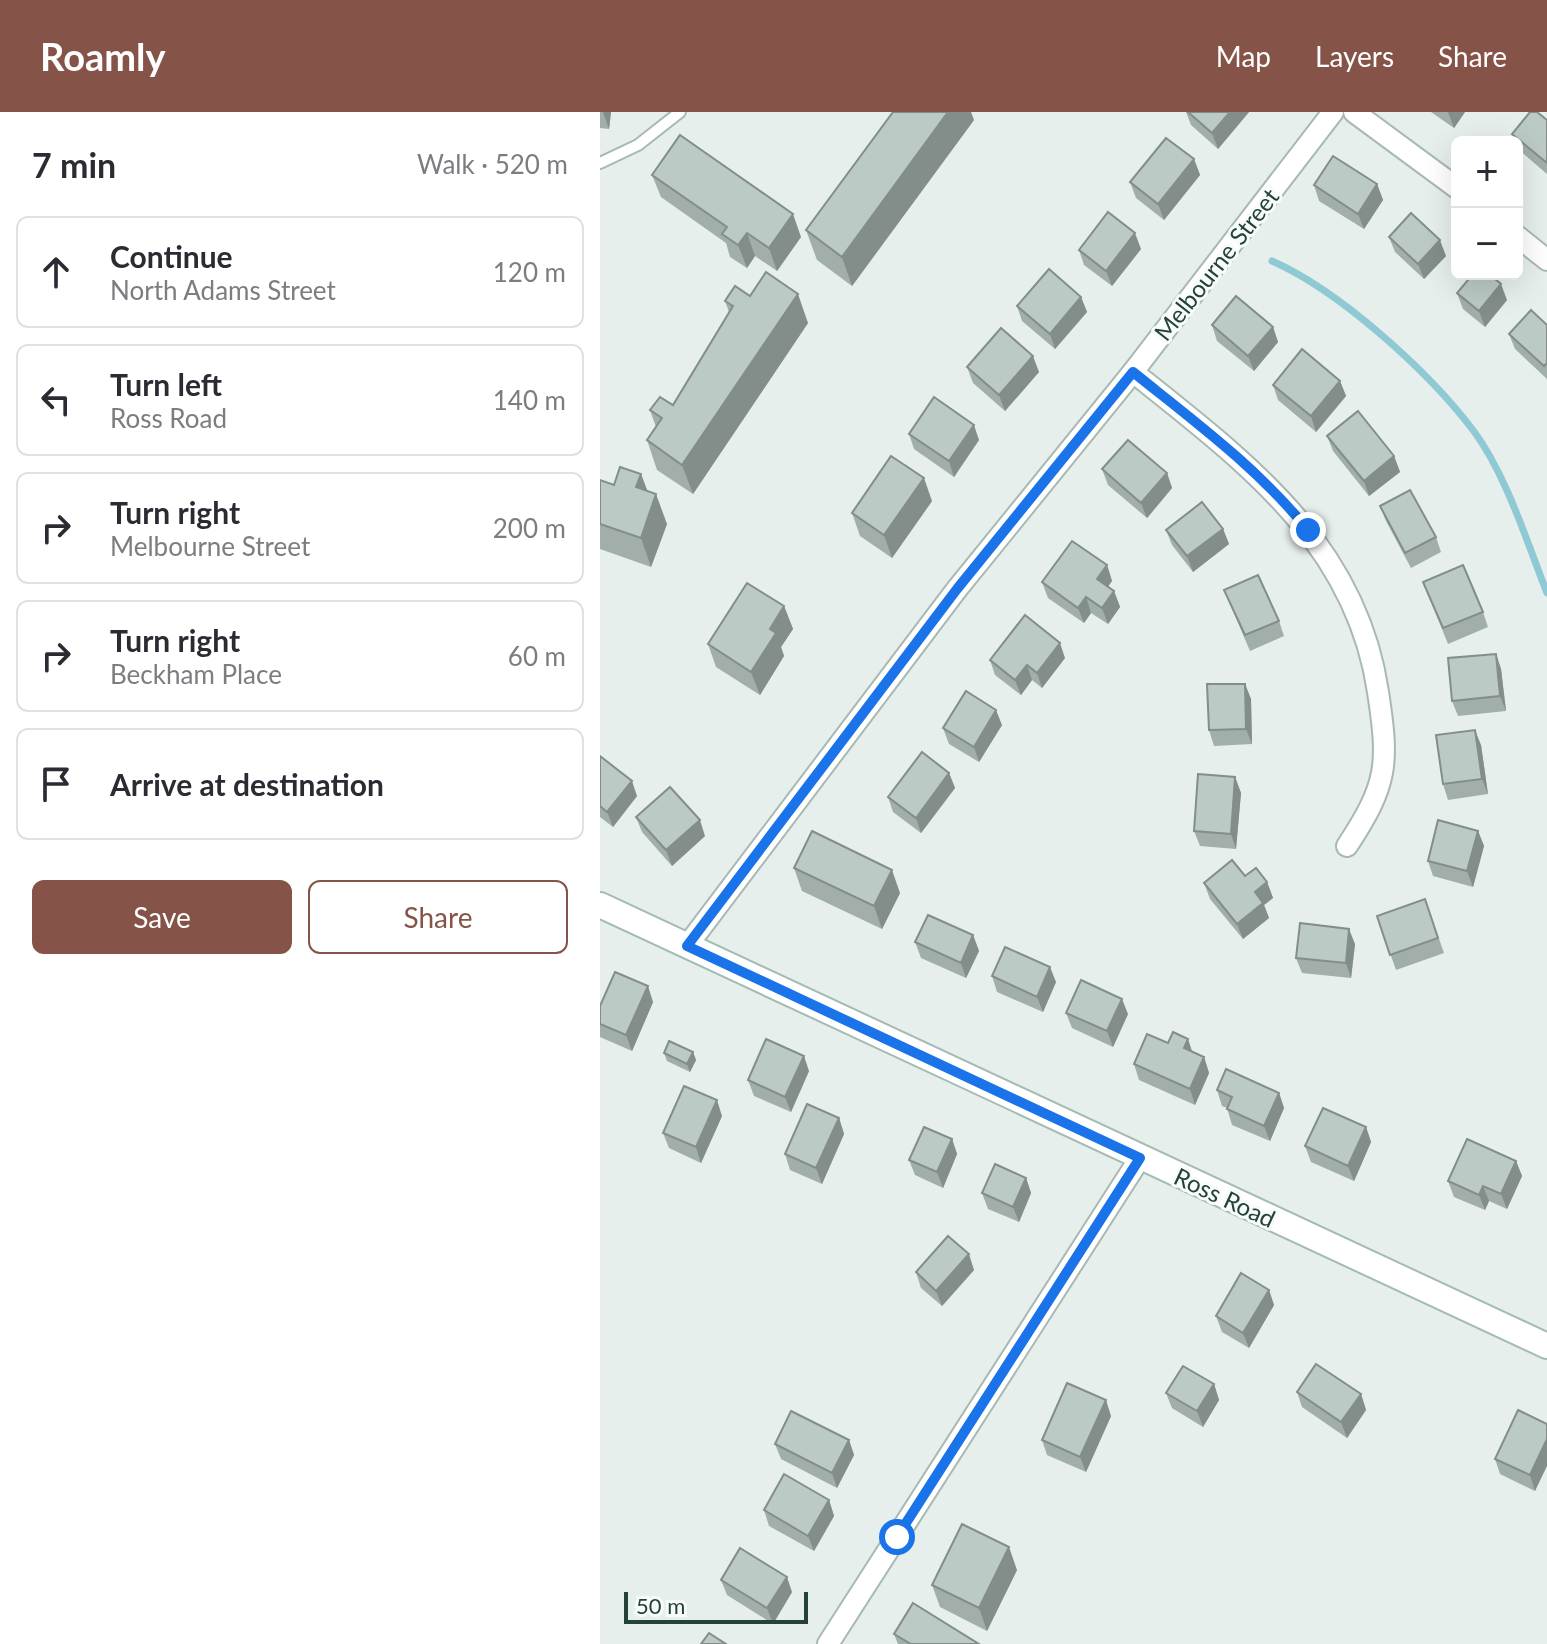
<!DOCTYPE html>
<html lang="en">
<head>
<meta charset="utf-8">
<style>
	body { margin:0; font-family:Lato,sans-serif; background:#f2f2f3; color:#2b2b33 }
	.controls { position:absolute; right:24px; top:24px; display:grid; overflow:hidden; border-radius:12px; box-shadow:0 8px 32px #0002 }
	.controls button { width:72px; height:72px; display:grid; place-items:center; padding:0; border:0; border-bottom:2px solid #e1e1e2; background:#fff; color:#2b2b33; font:40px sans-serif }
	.scale { position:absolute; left:24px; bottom:20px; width:184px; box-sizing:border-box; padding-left:8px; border:4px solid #24423a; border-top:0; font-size:22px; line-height:28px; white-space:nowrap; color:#24423a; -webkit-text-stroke:6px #f7fbf9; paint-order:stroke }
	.stop { position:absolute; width:24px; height:24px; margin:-18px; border:6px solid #1a73e8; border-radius:50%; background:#fff }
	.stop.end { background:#1a73e8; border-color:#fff; box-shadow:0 2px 8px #0008 }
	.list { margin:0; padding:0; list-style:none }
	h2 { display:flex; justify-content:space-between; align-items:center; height:104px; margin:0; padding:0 32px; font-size:34px }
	h2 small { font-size:26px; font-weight:400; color:#7c7c81 }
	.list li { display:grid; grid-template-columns:52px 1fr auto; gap:24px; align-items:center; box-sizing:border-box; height:112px; margin:0 16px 16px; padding:0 16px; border:2px solid #e1e1e2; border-radius:12px }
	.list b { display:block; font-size:30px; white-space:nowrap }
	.list p { margin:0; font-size:26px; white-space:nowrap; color:#7c7c81 }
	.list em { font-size:26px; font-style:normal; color:#7c7c81 }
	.actions { display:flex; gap:16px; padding:24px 32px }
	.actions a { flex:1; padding:18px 0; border:2px solid #855347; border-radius:12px; text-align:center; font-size:28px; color:#855347 }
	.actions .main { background:#855347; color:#fff }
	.icon { flex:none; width:44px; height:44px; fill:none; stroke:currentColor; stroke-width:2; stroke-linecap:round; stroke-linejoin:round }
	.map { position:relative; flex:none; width:947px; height:1532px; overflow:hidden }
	header { display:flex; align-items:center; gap:48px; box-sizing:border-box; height:112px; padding:0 40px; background:#855347; color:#fff }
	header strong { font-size:38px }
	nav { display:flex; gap:44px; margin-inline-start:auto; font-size:28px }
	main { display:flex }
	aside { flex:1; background:#fff }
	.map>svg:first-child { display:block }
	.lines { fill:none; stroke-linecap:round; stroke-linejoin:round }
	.stream { stroke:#8ec9d4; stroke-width:7 }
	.lane-casing { stroke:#a8b8b2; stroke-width:14 }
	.street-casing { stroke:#a8b8b2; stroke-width:24 }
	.secondary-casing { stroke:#a4bbb3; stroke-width:28 }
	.lane { stroke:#fff; stroke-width:10 }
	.street { stroke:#fff; stroke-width:20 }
	.secondary { stroke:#fff; stroke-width:24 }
	.wall { fill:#a1aea9 }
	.shaded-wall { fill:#838d89 }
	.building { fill:#bbcac4; stroke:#838d89; stroke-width:2 }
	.route { stroke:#1a73e8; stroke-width:10 }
	.labels { text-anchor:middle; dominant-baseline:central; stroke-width:6; stroke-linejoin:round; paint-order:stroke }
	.street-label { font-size:24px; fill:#24423a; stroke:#f7fbf9 }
</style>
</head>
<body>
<header>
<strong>Roamly</strong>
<nav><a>Map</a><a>Layers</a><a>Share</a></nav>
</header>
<main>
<aside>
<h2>7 min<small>Walk · 520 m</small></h2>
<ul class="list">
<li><svg class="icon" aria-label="ahead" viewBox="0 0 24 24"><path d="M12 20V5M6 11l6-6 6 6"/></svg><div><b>Continue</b><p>North Adams Street</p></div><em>120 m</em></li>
<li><svg class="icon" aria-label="left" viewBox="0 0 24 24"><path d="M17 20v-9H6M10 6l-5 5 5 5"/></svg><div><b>Turn left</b><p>Ross Road</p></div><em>140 m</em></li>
<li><svg class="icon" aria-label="right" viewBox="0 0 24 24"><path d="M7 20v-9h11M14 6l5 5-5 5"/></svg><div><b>Turn right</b><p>Melbourne Street</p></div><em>200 m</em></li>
<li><svg class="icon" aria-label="right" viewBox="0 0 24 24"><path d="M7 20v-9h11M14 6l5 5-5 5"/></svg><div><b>Turn right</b><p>Beckham Place</p></div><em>60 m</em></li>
<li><svg class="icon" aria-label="arrive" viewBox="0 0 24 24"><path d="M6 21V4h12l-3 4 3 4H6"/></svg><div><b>Arrive at destination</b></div></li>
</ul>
<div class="actions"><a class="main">Save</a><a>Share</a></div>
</aside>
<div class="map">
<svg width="947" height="1532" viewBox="0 0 947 1532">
	<rect width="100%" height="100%" fill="#e6efeb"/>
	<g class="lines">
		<path class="stream" d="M672,149C740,179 828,259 873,318C906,362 927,430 947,481"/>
		<defs>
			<path id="lane" d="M0,51L38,33L80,0"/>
			<g id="street">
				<path d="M754,0L857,76"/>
				<path d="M917,124L947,148"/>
				<path d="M533,260C643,348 756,430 778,580C789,652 788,672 747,734"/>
				<path d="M87,834L357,477L533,260L733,0"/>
				<path d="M228,1532L540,1046"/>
			</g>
			<path id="secondary" d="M0,793L947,1234"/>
		</defs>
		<use href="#lane" class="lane-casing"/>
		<use href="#street" class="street-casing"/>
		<use href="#secondary" class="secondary-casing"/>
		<use href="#lane" class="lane"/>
		<use href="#street" class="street"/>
		<use href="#secondary" class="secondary"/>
	</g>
	<g class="wall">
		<path d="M0,0H11L9,17L0,16Z"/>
		<path d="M586,0H649L618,37L591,13Z"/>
		<path d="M831,0H865L854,16Z"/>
		<path d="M374,8L252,174L217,148L206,118Z"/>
		<path d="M947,8V62L918,37L917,30H915L912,22Z"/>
		<path d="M594,47L600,63L564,108L536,86L530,70Z"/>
		<path d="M52,63L201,125L177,159L155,144L147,156L130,145L126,131L61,85Z"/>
		<path d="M777,72L783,88L764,117L719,89L714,73Z"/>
		<path d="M789,125L846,144L824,167L795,140Z"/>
		<path d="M541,137L512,174L484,153L479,138Z"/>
		<path d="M857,181L907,188L885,215L863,197Z"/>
		<path d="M150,184L208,211L93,382L57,358L47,328L56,315L50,298L73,293L129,200L125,189Z"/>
		<path d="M481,185L487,200L455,237L422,209L417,194Z"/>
		<path d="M612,213L673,215L678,230L654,259L617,229Z"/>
		<path d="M947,213V267L915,237L909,222Z"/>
		<path d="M367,255L439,260L405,299L373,271Z"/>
		<path d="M740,269L746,284L716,320L678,288L673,273Z"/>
		<path d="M309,322L379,328L354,365L314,337Z"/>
		<path d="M727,324L794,344L800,360L769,384L733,339Z"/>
		<path d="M502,357L567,361L572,376L547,406L508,373Z"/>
		<path d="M41,362L47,379L67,412L51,455L0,437V368L14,373Z"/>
		<path d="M332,389L292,446L260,424L252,401Z"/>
		<path d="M780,394L836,425L841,440L811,456L786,409Z"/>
		<path d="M623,417L629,432L593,460L572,433L566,418Z"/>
		<path d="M507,453L512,469L508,475L514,479L520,495L508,512L491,501L484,511L448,486L442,470Z"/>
		<path d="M823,470L883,500L888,515L848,532Z"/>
		<path d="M624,478L679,509L684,524L650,539Z"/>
		<path d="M184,494L193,517L181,535L184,544L160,583L116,555L108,532Z"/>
		<path d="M896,542L901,557L906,599L858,604L852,589Z"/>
		<path d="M465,546L442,576L432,568L421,583L395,563L390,548Z"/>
		<path d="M645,572L651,587L652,632L614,634L609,618Z"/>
		<path d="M402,613L379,650L349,632L343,616Z"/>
		<path d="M881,633L888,682L848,688L843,672Z"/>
		<path d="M0,644L37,684L13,715L0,705Z"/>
		<path d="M349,661L355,676L321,721L293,700L288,685Z"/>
		<path d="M635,665L641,681L636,737L600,734L594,719Z"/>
		<path d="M36,705L105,724L72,754L42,720Z"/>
		<path d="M878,719L884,734L873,775L833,764L828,749Z"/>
		<path d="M194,756L300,781L282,817L202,779Z"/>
		<path d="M645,764L667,770L673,786L664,793L669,806L643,827L610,787L604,771Z"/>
		<path d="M825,787L844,841L796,858L777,804Z"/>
		<path d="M373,823L379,839L366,866L321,846L315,830Z"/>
		<path d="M755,832L751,866L702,861L696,846Z"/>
		<path d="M392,864L456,870L443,900L397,880Z"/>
		<path d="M53,890L32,939L0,925V894Z"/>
		<path d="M466,901L528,902L513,935L472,916Z"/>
		<path d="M93,940L96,948L90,960L67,949L64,941Z"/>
		<path d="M593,941L604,945L609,961L595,993L539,968L534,952Z"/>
		<path d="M209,959L191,1000L154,984L148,968Z"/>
		<path d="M617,978L679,981L684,996L670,1029L632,1013L627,996L622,994Z"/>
		<path d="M122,1004L101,1051L69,1036L63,1021Z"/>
		<path d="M239,1006L244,1022L222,1072L190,1058L185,1042Z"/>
		<path d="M766,1015L771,1030L754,1069L711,1050L705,1034Z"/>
		<path d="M352,1027L357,1042L343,1076L315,1063L309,1048Z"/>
		<path d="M916,1049L922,1064L907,1097L889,1089L885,1098L854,1085L848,1069Z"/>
		<path d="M426,1066L431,1081L419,1110L388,1097L382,1081Z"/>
		<path d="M374,1158L342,1194L321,1176L316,1160Z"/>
		<path d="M669,1178L674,1193L649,1236L622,1220L616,1204Z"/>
		<path d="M614,1272L619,1288L603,1315L572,1296L566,1281Z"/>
		<path d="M697,1280L761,1282L766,1298L747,1326L702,1295Z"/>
		<path d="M511,1304L486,1360L447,1343L442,1328Z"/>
		<path d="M947,1312L935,1379L900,1362L895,1347Z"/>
		<path d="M249,1328L254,1343L237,1376L181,1347L175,1332Z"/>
		<path d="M229,1388L234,1404L214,1439L169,1414L164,1398Z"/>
		<path d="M417,1458L387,1519L340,1495L332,1473Z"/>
		<path d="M121,1468L192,1480L173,1512L127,1483Z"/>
		<path d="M294,1522L379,1532H298Z"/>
	</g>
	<g class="shaded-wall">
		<path d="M3,0H11L9,17Z"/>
		<path d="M348,0H371L374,8L252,174L242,145Z"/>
		<path d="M630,0H649L618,37L612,21Z"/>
		<path d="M848,0H865L854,16Z"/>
		<path d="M594,47L600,63L564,108L558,92Z"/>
		<path d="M777,72L783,88L764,117L758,102Z"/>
		<path d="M193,102L201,125L177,159L169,136Z"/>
		<path d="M147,121L155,144L147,156L138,133Z"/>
		<path d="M535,121L541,137L512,174L506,159Z"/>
		<path d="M840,128L846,144L824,167L818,152Z"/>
		<path d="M901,172L907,188L885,215L879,199Z"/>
		<path d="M198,182L208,211L93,382L82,353Z"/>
		<path d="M481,185L487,200L455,237L450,222Z"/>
		<path d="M673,215L678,230L654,259L648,244Z"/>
		<path d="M433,244L439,260L405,299L399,283Z"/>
		<path d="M740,269L746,284L716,320L711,304Z"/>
		<path d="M374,313L379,328L354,365L349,349Z"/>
		<path d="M794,344L800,360L769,384L764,369Z"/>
		<path d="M567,361L572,376L547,406L541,391Z"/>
		<path d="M41,362L52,391L36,375Z"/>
		<path d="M324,366L332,389L292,446L284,423Z"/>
		<path d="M56,382L67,412L51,455L41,426Z"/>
		<path d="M623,417L629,432L593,460L587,444Z"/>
		<path d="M507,453L512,469L502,482L497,467Z"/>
		<path d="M514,479L520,495L508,512L502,496Z"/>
		<path d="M486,485L491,501L484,511L478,496Z"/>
		<path d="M184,494L193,517L181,535L184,544L160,583L151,560L170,517Z"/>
		<path d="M460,531L465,546L442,576L437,561Z"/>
		<path d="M896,542L901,557L906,599L900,584Z"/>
		<path d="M427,553L432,568L421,583L415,568Z"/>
		<path d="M645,572L651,587L652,632L646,617Z"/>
		<path d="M396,598L402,613L379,650L374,635Z"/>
		<path d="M875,618L881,633L888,682L882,667Z"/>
		<path d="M349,661L355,676L321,721L316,706Z"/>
		<path d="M635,665L641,681L636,737L631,722Z"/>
		<path d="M32,669L37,684L13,715L7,700Z"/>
		<path d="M100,708L105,724L72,754L66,738Z"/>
		<path d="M878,719L884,734L873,775L867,759Z"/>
		<path d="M292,758L300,781L282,817L274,794Z"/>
		<path d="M667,770L673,786L664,793L669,806L643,827L637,812L655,780Z"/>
		<path d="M749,817L755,832L751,866L746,851Z"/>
		<path d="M373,823L379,839L366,866L361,851Z"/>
		<path d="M450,855L456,870L443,900L437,885Z"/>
		<path d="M48,874L53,890L32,939L26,923Z"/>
		<path d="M522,887L528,902L513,935L507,919Z"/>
		<path d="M588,927L593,942L584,936Z"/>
		<path d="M93,940L96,948L90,960L87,952Z"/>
		<path d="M204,944L209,959L191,1000L185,985Z"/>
		<path d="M604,945L609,961L595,993L590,977Z"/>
		<path d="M679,981L684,996L670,1029L664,1014Z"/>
		<path d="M117,988L122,1004L101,1051L96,1035Z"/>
		<path d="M239,1006L244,1022L222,1072L216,1056Z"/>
		<path d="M766,1015L771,1030L754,1069L748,1054Z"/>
		<path d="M352,1027L357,1042L343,1076L337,1060Z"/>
		<path d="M916,1049L922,1064L907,1097L901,1082Z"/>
		<path d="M426,1066L431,1081L419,1110L413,1095Z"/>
		<path d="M883,1074L889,1089L885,1098L879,1083Z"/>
		<path d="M369,1142L374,1158L342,1194L336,1179Z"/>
		<path d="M669,1178L674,1193L649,1236L643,1221Z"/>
		<path d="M614,1272L619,1288L603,1315L597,1299Z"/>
		<path d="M761,1282L766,1298L747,1326L741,1310Z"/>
		<path d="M506,1288L511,1304L486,1360L480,1345Z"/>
		<path d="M947,1327V1354L935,1379L930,1363Z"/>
		<path d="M249,1328L254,1343L237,1376L232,1361Z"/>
		<path d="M229,1388L234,1404L214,1439L208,1424Z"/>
		<path d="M409,1435L417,1458L387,1519L379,1496Z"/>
		<path d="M187,1465L192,1480L173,1512L167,1496Z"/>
	</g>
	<g class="building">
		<path d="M293,0H348L242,145L206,118Z"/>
		<path d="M588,0H630L612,21Z"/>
		<path d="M930,0H937L947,8V51L912,22Z"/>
		<path d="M80,23L193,102L169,136L147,121L138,133L122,122L127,115L52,63Z"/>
		<path d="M566,26L594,47L558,92L530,70Z"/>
		<path d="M733,44L777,72L758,102L714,73Z"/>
		<path d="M508,100L535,121L506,159L479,138Z"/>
		<path d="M811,101L840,128L818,152L789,125Z"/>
		<path d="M449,157L481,185L450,222L417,194Z"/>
		<path d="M166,160L198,182L82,353L47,328L62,306L50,298L60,285L73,293L133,194L125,189L135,174L150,184Z"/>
		<path d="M873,162H889L901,172L879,199L857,181Z"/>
		<path d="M636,184L673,215L648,244L612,213Z"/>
		<path d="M931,198L947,213V251L944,254L909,222Z"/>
		<path d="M401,216L433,244L399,283L367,255Z"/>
		<path d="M702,237L740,269L711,304L673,273Z"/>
		<path d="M334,285L374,313L349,349L309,322Z"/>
		<path d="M758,299L794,344L764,369L727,324Z"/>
		<path d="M528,328L567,361L541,391L502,357Z"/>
		<path d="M291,344L324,366L284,423L252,401Z"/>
		<path d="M20,355L41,362L36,375L56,382L41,426L0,412V368L14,373Z"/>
		<path d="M810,378L836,425L805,441L780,394Z"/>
		<path d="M602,390L623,417L587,444L566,418Z"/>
		<path d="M472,429L507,453L497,467L514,479L502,496L486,485L478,496L442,470Z"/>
		<path d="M863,453L883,500L843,516L823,470Z"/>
		<path d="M658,463L679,509L645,523L624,478Z"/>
		<path d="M147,471L184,494L170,517L176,521L151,560L108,532Z"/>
		<path d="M425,503L460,531L437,561L427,553L415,568L390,548Z"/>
		<path d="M896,542L900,584L852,589L848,546Z"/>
		<path d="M607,572H645L646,617L609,618Z"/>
		<path d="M366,579L396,598L374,635L343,616Z"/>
		<path d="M875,618L882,667L843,672L836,623Z"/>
		<path d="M322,640L349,661L316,706L288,685Z"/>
		<path d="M0,644L32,669L7,700L0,694Z"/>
		<path d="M598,662L635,665L631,722L594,719Z"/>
		<path d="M70,675L100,708L66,738L36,705Z"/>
		<path d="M838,708L878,719L867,759L828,749Z"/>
		<path d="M212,719L292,758L274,794L194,756Z"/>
		<path d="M632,748L645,764L656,756L667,770L655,780L663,791L637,812L604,771Z"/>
		<path d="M825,787L838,826L790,843L777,804Z"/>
		<path d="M328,803L373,823L361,851L315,830Z"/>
		<path d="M700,811L749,817L746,851L696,846Z"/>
		<path d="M405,835L450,855L437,885L392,864Z"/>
		<path d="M15,860L48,874L26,923L0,912V894Z"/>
		<path d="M481,868L522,887L507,919L466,901Z"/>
		<path d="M573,920L588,927L584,936L604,945L590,977L534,952L547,922L568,931Z"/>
		<path d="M166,927L204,944L185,985L148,968Z"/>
		<path d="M69,929L93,940L87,952L64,941Z"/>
		<path d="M626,957L679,981L664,1014L627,997L632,985L617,978Z"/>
		<path d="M84,974L117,988L96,1035L63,1021Z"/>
		<path d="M207,992L239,1006L216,1056L185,1042Z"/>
		<path d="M723,996L766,1015L748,1054L705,1034Z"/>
		<path d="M324,1015L352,1027L337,1060L309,1048Z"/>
		<path d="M867,1027L916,1049L901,1082L883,1074L879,1083L848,1069Z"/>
		<path d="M395,1052L426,1066L413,1095L382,1081Z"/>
		<path d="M348,1124L369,1142L336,1179L316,1160Z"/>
		<path d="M641,1161L669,1178L643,1221L616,1204Z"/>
		<path d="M716,1252L761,1282L741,1310L697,1280Z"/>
		<path d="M583,1254L614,1272L597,1299L566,1281Z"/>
		<path d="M467,1271L506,1288L480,1345L442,1328Z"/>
		<path d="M918,1298L947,1312V1327L930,1363L895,1347Z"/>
		<path d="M191,1299L249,1328L232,1361L175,1332Z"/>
		<path d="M184,1362L229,1388L208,1424L164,1398Z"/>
		<path d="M362,1412L409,1435L379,1496L332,1473Z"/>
		<path d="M140,1436L187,1465L167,1496L121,1468Z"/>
		<path d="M313,1491L379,1532H311L294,1522Z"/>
		<path d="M109,1521L126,1532H101Z"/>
	</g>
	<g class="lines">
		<path class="route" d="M297,1425L540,1046L87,834L357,477L533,260C594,309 658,356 708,418"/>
	</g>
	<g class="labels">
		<g class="street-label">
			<text transform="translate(616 152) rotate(-52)">Melbourne Street</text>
			<text transform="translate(625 1085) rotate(25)">Ross Road</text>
		</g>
	</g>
</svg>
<div class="controls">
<button>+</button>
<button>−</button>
</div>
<div class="scale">50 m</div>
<div class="stop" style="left:297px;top:1425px"></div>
<div class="stop end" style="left:708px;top:418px"></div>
</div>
</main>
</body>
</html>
